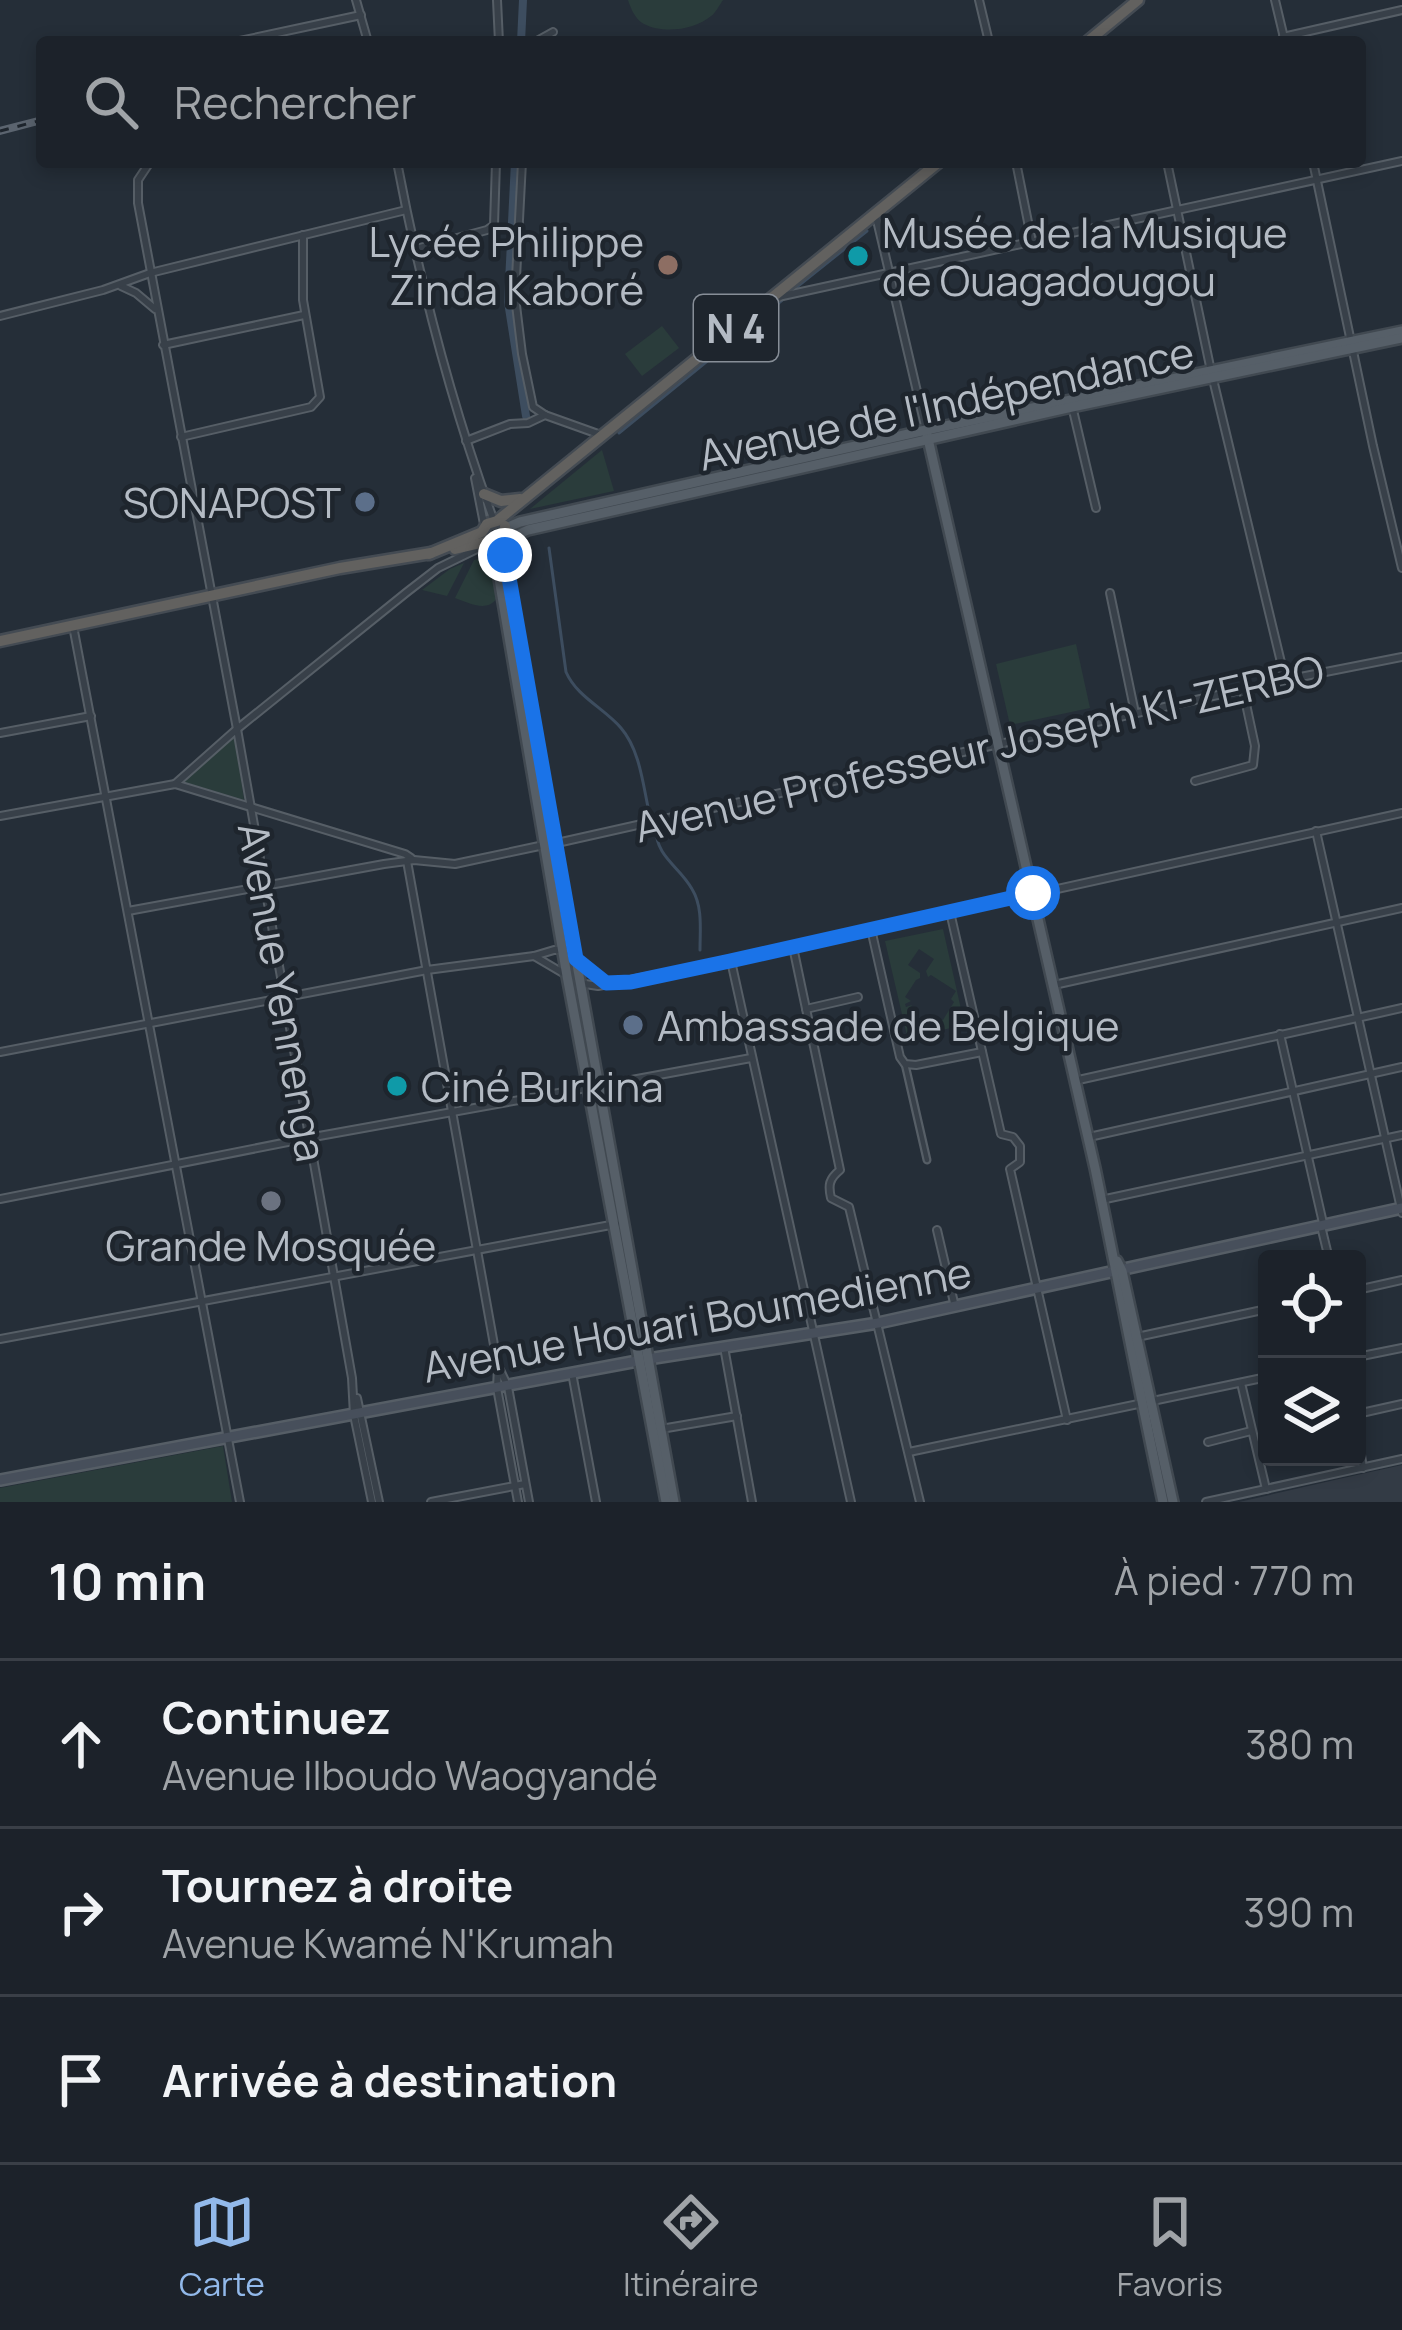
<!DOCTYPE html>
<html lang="fr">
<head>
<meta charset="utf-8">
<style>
	body { margin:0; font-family:Manrope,sans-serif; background:#252a32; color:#f1f3f6 }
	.controls { position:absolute; right:36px; bottom:36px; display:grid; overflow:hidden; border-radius:12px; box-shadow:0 6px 18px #0003 }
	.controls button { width:108px; height:108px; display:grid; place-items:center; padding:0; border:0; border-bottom:3px solid #3a3f47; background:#1c222a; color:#f1f3f6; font:60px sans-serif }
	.stop { position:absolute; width:36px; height:36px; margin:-27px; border:9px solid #1a73e8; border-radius:50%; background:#fff }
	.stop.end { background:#1a73e8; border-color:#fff; box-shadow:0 3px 12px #0008 }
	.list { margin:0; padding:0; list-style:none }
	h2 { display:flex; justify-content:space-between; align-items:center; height:156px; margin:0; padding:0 48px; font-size:51px }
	h2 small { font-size:39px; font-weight:400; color:#a0a4a8 }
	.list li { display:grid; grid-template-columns:78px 1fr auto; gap:36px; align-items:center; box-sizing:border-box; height:168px; padding:0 48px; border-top:3px solid #3a3f47 }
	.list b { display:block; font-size:45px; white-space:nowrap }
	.list p { margin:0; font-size:39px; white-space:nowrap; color:#a0a4a8 }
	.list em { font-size:39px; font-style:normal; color:#a0a4a8 }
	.icon { flex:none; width:66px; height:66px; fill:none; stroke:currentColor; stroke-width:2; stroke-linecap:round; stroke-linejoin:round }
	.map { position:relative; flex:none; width:1402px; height:1502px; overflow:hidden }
	.search { position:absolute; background:#1c222a; box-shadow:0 6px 18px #0003; left:36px; right:36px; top:36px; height:132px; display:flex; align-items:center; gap:30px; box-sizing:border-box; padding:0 42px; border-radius:12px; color:#a0a4a8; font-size:45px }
	.sheet { height:660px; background:#1c222a }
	nav { display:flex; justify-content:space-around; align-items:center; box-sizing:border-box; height:168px; border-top:3px solid #3a3f47; background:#1c222a; font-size:33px; color:#a0a4a8 }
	nav a { display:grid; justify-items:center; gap:6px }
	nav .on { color:#92b9ea }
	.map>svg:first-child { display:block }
	.airport { fill:#333b45 }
	.green { fill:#2a3c3b }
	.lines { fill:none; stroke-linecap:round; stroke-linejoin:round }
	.stream { stroke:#3d4d5f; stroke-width:3 }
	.canal { stroke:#3d4d5f; stroke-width:8 }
	.pedestrian-casing { stroke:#565e66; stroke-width:9 }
	.minor-casing { stroke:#565e66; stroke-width:10 }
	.secondary-casing { stroke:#565e66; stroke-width:14 }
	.primary-casing { stroke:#414951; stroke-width:14 }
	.trunk-casing { stroke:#444b53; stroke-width:15 }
	.pedestrian { stroke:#384049; stroke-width:4.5 }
	.minor { stroke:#384049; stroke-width:6 }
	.secondary { stroke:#474f5b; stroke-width:9 }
	.primary { stroke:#565f68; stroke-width:9 }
	.trunk { stroke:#62615f; stroke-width:10 }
	.rail-casing { stroke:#5b646f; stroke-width:8 }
	.rail { stroke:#1e252d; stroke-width:3; stroke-dasharray:9; stroke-linecap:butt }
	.route { stroke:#1a73e8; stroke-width:15 }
	.culture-dot { fill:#0f9aa8; stroke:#1e252d; stroke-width:4.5 }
	.education-dot { fill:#8d6e63; stroke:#1e252d; stroke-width:4.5 }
	.service-dot { fill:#5c6f8a; stroke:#1e252d; stroke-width:4.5 }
	.worship-dot { fill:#6b7280; stroke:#1e252d; stroke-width:4.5 }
	.labels { text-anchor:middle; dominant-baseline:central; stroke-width:9; stroke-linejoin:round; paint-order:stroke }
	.shield { fill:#1e252d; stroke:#878e97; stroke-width:3 }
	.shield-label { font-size:39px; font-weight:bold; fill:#b4bbc4 }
	.poi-label { font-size:42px; fill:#b4bbc4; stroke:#1e252d; text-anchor:start }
	.street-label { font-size:42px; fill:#b4bbc4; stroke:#1e252d }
</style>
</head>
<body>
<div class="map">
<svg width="1402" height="1502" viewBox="0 0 1402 1502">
	<rect width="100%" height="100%" fill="#252e38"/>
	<path class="airport" d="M1402,1465V1502H1239L1339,1479Z"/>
	<g class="green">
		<path d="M628,0H723C720,4 715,14 711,16C695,30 663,34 644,24C635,19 631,9 628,0Z"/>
		<path d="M662,326L679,348L642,376L625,354Z"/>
		<path d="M602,450L614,491L530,509Z"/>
		<path d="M487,556L497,598C487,613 469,603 455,598L474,560Z"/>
		<path d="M464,563L447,596L422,590L450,569Z"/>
		<path d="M1076,644L1090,708L1010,725L996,664Z"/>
		<path d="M235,736L244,800L184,782Z"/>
		<path d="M943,929L963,1018L949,1020L951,1028L942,1030L941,1027L937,1028L936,1023L939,1018L943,1020L954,1002L951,999L956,991L931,975L928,977L926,971L934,959L919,949L908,965L920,973V978L916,980L905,997L911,1001L905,1004L906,1007L912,1005L909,1011L923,1022L926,1019L932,1024L934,1032L924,1025C914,1025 908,1030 908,1040L885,941Z"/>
		<path d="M223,1446L232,1502H0V1488Z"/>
	</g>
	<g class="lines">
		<g class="stream">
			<path d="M793,290L867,231"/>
			<path d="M619,433L786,297"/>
			<path d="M549,548L566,672C577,697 604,708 621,728C640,750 643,785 649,812"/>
			<path d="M656,829C656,857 679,866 692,889C703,907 700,930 700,950"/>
		</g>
		<g class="canal">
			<path d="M521,42L523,0"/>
			<path d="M515,162L508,302L526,416"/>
		</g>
		<defs>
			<path id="pedestrian" d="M905,1064L927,1160"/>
			<g id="minor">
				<path d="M356,0L368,42"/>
				<path d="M497,0L499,42"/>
				<path d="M979,0L989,42"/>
				<path d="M1275,0L1285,42"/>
				<path d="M1283,37L1402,10"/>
				<path d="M235,42L361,15"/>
				<path d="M535,42L553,32"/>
				<path d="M150,162L138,180V203L237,729L352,1378L354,1415L372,1502"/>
				<path d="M397,162C420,283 452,406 494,521"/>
				<path d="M522,162L515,297L522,354L533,407L545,415"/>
				<path d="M1016,162L1032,242"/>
				<path d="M1167,162L1211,371L1285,679"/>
				<path d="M1313,162L1373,446L1402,568"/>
				<path d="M876,216L926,430"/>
				<path d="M416,249L487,230L494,225L496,162"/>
				<path d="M121,286L136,293L155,309"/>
				<path d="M778,297L1402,161"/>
				<path d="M0,316L103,290L150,273L406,210"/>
				<path d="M163,345L304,315"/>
				<path d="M1072,406L1096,508"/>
				<path d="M181,437L311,407L320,397L303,300V235"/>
				<path d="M466,441L510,424L528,423L545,415L601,435"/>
				<path d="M475,478L484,524"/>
				<path d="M1110,593L1135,713"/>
				<path d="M73,626L240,1502"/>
				<path d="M0,733L91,716"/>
				<path d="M1195,781L1253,765L1255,746L1243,690"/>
				<path d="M175,784L237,729L407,592L438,568L479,548"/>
				<path d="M0,816L175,784L405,854L411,858"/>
				<path d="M1316,831L1402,1213"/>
				<path d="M557,843L1285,680L1402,657"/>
				<path d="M407,861L498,1367L497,1388L518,1502"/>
				<path d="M128,911L384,864L414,860L455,864L544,845"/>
				<path d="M950,912L1001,1134L1013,1137L1020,1146V1162L1010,1169L1067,1420"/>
				<path d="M871,929L900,1057L905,1064L916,1065L982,1052"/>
				<path d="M793,947L840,1170C829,1179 828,1185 831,1198L849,1207L920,1502"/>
				<path d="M534,956L568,976"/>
				<path d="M731,961L851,1502"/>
				<path d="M579,983L598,986L731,961L1402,813"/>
				<path d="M1054,985L1402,908"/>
				<path d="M806,1009L858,997"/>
				<path d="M1280,1034L1323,1223"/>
				<path d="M0,1052L427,970L534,956L554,950H563L570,955L606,983"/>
				<path d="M1074,1081L1402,1008"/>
				<path d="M599,1086L751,1058"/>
				<path d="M1089,1137L1402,1067"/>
				<path d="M0,1199L308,1138L586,1088"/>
				<path d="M1101,1200L1402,1135"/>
				<path d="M1321,1226L1329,1259"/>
				<path d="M937,1230L955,1307"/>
				<path d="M1357,1290L1402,1280"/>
				<path d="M1137,1337L1267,1309"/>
				<path d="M0,1339L616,1224"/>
				<path d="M724,1347L752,1502"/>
				<path d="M1357,1357L1402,1348"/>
				<path d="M500,1370L508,1387L529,1502"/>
				<path d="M572,1373L596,1502"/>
				<path d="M1241,1383L1266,1489"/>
				<path d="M357,1398L379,1502"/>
				<path d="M1357,1414L1402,1404"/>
				<path d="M661,1429L737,1416"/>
				<path d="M1357,1429L1363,1468"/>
				<path d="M1208,1442L1251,1431"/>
				<path d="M909,1452L1267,1377"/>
				<path d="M431,1502L525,1484"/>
				<path d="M1206,1502L1402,1459"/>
			</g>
			<path id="secondary" d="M0,1480L648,1359L878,1323L1402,1208"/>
			<g id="primary">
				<path d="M926,430L1095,1168C1118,1279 1139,1391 1163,1502"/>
				<path d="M506,528L520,522L926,430L1402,331"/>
				<path d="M506,540L528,530L1072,407L1402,338"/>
				<path d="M505,542L506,567L515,621L674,1502"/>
				<path d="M490,545L497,567L567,976L666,1502"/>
				<path d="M1117,1261L1122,1271L1173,1502"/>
			</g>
			<g id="trunk">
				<path d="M1087,42L1138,0"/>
				<path d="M484,494L501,501L520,499"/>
				<path d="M455,549L485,542L499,545L506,540L505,526"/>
				<path d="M429,554L482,532L487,524L497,521L939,162"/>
				<path d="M0,641L340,568L431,553"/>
			</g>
		</defs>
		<use href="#pedestrian" class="pedestrian-casing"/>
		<use href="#minor" class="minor-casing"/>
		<use href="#secondary" class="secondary-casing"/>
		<use href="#primary" class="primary-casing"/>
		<use href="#trunk" class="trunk-casing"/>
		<use href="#pedestrian" class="pedestrian"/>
		<use href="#minor" class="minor"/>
		<use href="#secondary" class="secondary"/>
		<use href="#primary" class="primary"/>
		<use href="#trunk" class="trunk"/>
		<defs>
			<path id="rail" d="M0,131L42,120"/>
		</defs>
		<use href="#rail" class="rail-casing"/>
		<use href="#rail" class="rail"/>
	</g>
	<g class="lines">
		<path class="route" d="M505,555L576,959L606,983L631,982L730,961L1033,893"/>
	</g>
	<g class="culture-dot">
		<circle cx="858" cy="256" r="12"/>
		<circle cx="397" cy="1086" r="12"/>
	</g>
	<circle class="education-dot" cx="668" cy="265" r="12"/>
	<g class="service-dot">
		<circle cx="365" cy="502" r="12"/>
		<circle cx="633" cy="1025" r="12"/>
	</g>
	<circle class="worship-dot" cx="271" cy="1201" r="12"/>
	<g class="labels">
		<rect class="shield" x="694" y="295" width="84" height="66" rx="9"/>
		<g class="shield-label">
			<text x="736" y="328">N 4</text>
		</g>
		<g class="poi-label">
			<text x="882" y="232">Musée de la Musique<tspan x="882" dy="48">de Ouagadougou</tspan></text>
			<text x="644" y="241" text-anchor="end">Lycée Philippe<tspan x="644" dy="48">Zinda Kaboré</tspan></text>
			<text x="341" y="502" text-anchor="end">SONAPOST</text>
			<text x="657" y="1025">Ambassade de Belgique</text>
			<text x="421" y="1086">Ciné Burkina</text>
			<text x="271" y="1245" text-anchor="middle">Grande Mosquée</text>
		</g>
		<g class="street-label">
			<text transform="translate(946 403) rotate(-12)">Avenue de l'Indépendance</text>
			<text transform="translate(979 748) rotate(-13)">Avenue Professeur Joseph KI-ZERBO</text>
			<text transform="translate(283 992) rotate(80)">Avenue Yennenga</text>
			<text transform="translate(697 1319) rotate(-10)">Avenue Houari Boumedienne</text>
		</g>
	</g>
</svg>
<div class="controls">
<button><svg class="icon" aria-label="locate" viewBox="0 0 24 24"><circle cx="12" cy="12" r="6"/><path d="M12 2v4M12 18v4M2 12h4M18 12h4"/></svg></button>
<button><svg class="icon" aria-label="layers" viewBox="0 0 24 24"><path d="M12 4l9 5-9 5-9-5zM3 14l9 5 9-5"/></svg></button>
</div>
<div class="stop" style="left:1033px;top:893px"></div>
<div class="stop end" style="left:505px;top:555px"></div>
<div class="search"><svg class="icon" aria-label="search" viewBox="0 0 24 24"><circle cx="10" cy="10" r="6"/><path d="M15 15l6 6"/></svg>Rechercher</div>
</div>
<section class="sheet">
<h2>10 min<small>À pied · 770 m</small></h2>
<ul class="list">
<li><svg class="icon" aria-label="ahead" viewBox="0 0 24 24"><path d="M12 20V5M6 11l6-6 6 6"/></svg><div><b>Continuez</b><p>Avenue Ilboudo Waogyandé</p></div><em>380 m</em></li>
<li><svg class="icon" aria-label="right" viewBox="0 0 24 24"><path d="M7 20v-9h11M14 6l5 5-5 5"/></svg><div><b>Tournez à droite</b><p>Avenue Kwamé N'Krumah</p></div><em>390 m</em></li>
<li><svg class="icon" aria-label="arrive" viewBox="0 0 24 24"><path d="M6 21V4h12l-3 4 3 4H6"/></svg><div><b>Arrivée à destination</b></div></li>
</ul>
</section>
<nav>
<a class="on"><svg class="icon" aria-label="map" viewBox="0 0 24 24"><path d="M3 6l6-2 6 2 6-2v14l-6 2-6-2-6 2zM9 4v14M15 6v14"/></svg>Carte</a>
<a><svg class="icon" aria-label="directions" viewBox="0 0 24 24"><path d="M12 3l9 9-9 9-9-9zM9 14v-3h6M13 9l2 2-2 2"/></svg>Itinéraire</a>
<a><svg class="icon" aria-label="saved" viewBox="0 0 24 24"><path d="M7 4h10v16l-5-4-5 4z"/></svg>Favoris</a>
</nav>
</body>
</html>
